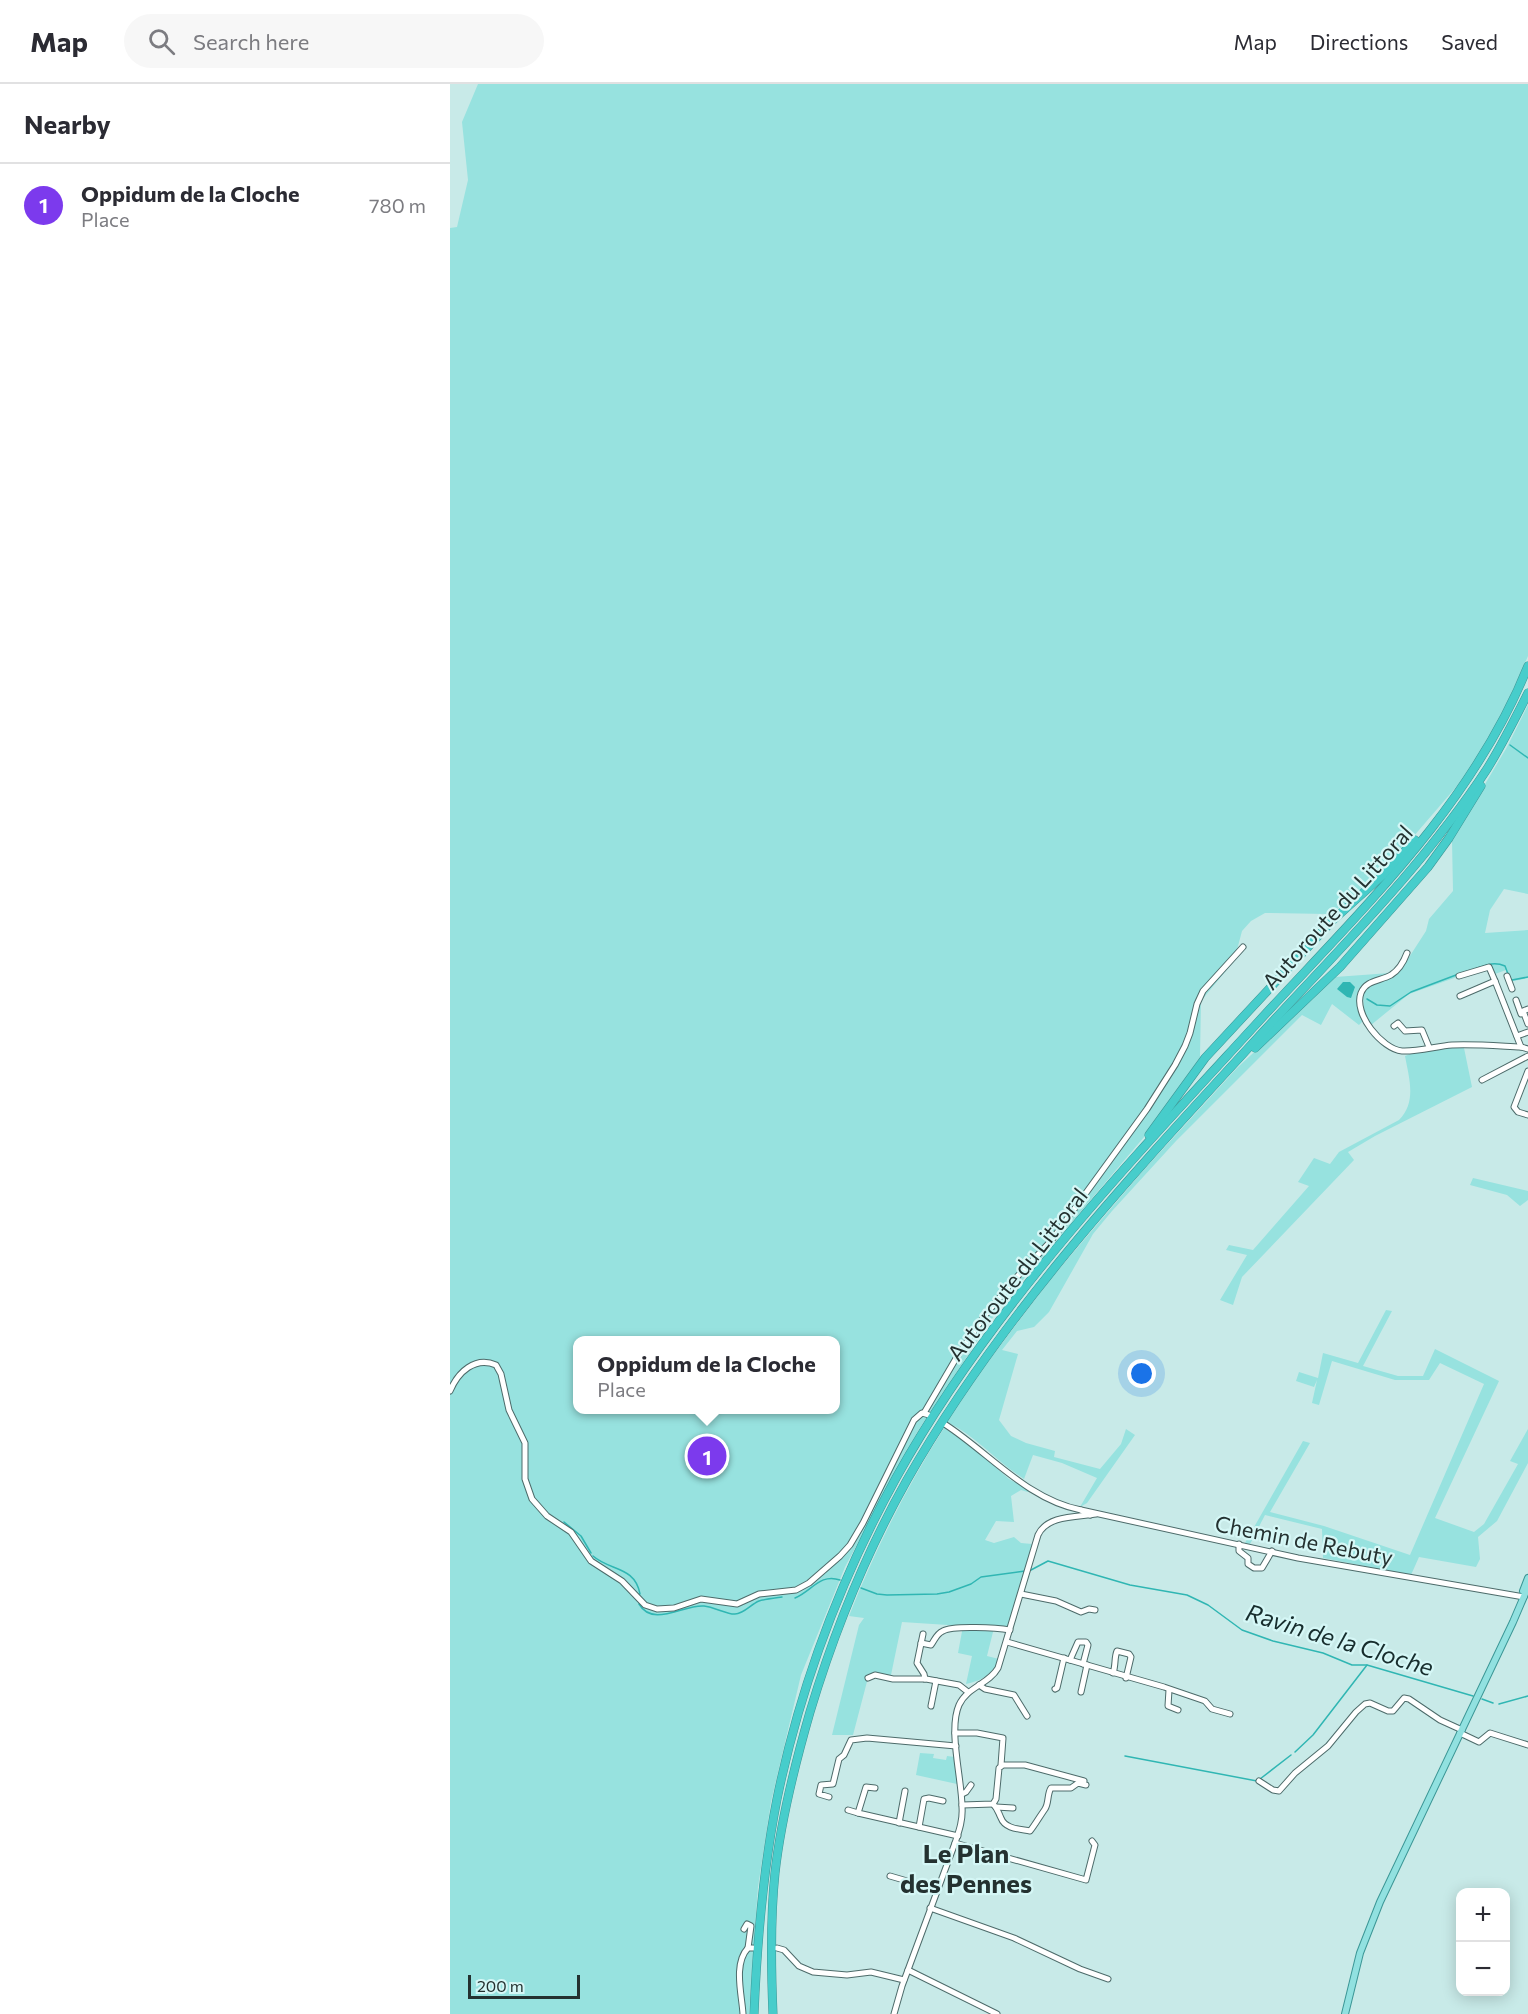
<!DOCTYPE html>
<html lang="en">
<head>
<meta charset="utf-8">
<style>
	body { margin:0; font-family:Commissioner,sans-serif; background:#f7f7f7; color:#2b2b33 }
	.controls { position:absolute; right:18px; bottom:18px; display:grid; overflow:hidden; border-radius:12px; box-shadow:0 3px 15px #0003 }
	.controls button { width:54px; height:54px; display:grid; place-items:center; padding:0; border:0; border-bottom:2px solid #e1e1e2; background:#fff; color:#2b2b33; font:30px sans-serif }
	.scale { position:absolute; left:18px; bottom:15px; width:112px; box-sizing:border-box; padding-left:6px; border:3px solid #243130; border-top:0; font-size:16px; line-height:21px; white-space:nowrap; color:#243130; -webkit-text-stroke:4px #d5f7f6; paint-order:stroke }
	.you { position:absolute; left:692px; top:1290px; width:21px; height:21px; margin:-15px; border:4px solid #fff; border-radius:50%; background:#1a73e8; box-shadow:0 0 0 9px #1a73e833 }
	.badge { display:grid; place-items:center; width:39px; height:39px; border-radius:50%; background:#7c3aed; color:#fff; font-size:20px; font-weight:700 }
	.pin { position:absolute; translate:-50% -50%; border:3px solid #fff; box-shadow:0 2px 6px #0006 }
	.popup { position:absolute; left:123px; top:1252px; width:267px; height:78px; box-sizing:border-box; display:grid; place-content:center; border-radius:12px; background:#fff; filter:drop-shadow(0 2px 4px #0005); font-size:20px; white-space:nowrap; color:#7c7c81 }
	.popup b { font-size:22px; color:#2b2b33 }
	.popup::after { content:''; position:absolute; left:50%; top:100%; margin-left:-12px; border:12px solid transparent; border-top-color:#fff }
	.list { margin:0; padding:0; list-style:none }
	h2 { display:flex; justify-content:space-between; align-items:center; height:78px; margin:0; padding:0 24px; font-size:26px }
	h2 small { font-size:20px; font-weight:400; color:#7c7c81 }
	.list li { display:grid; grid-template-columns:39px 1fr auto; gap:18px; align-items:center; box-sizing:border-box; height:84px; padding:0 24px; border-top:2px solid #e1e1e2 }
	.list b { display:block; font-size:22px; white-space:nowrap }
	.list p { margin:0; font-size:20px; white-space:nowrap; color:#7c7c81 }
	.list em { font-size:20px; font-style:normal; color:#7c7c81 }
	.icon { flex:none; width:33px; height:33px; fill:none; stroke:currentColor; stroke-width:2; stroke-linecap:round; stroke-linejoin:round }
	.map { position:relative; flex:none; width:1078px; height:1930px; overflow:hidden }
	header { display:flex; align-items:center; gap:36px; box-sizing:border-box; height:84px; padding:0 30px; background:#fff; border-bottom:2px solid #e1e1e2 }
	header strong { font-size:28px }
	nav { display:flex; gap:33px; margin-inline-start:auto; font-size:21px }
	.search { width:420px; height:54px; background:#f7f7f7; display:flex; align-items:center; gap:15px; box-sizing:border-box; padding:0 21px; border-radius:33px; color:#7c7c81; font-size:22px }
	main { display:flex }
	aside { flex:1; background:#fff }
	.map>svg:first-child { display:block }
	.green { fill:#97e2df; fill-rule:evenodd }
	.water { fill:#30b6b3 }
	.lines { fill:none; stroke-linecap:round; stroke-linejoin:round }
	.stream { stroke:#30b6b3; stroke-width:1.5 }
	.minor-casing { stroke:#4d6b6a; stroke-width:7 }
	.major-casing { stroke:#3b9695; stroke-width:8 }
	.highway-casing { stroke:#3b9695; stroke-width:9 }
	.minor { stroke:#fff; stroke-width:5 }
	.major { stroke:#91e1e0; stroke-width:6 }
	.highway { stroke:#47cdcb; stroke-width:8 }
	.labels { text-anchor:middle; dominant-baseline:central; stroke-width:4.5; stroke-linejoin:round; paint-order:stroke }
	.street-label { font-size:22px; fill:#243130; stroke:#d5f7f6 }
	.water-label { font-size:24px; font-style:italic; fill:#172d2d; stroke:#d5f7f6 }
	.quarter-label { font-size:26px; font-weight:bold; fill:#243130; stroke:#d5f7f6 }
</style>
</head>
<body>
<header>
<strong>Map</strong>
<div class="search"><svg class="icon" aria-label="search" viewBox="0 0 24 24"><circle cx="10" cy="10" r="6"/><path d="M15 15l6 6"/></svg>Search here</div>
<nav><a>Map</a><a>Directions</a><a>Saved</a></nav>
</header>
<main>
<aside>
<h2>Nearby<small></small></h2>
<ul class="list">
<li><span class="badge">1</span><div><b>Oppidum de la Cloche</b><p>Place</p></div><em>780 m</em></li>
</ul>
</aside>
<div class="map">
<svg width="1078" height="1930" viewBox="0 0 1078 1930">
	<rect width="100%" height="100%" fill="#c8eae8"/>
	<g class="green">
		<path d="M28,0H1078V572L1046,644L1013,695L938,782L885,827L878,830L815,829L801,837L792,847L784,877L751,917L750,973L711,1033L549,1224L468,1347L395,1483L351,1591L321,1718L308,1803L299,1930H0V144L7,143L18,96L12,38ZM128,1256H386V1326H128Z"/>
		<path d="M1078,621V810L1054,805L1040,826L1035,849L1078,846V894L1059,898L1056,886L1045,890L1041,881L959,910L921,941L914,927L913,908L918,902L956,878L976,847L979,835L1003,807L1002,756L1057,663Z"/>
		<path d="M940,889L926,894L910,907L913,937L909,941L882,920L871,941L852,931L726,1057L662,1127L643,1150L599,1228L584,1243L567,1247L552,1266L568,1270L549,1336L561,1352L576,1359L605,1367L604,1373L650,1385L671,1360L676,1345L685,1351L637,1419L630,1423L647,1394L612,1379L583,1371L574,1395C547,1378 526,1352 497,1338L519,1303L599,1197L691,1089L787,984L885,893Z"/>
		<path d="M1000,963L1014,964L1022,1003L925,1052L898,1068L904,1076L792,1193L783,1221L770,1216L797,1171L776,1166L779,1161L803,1166L859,1102L848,1098L864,1074L880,1080L889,1068L949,1036C967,1018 959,994 955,972L968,967Z"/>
		<path d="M1023,1094L1078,1107V1116L1070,1122L1057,1111L1020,1101Z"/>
		<path d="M936,1226L942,1227L913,1282L948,1292H973L985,1265L1049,1297L985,1434L1024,1448L1034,1440L1068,1380L1060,1377L1078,1345V1379L1047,1437L1028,1453L1030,1475L1026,1483L969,1473L961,1491L873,1474L872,1445L815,1431L800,1460L795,1459L853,1357L860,1359L820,1428L874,1442L960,1471L1034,1300L990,1279L979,1296H945L882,1277L869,1321L862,1319L867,1296L864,1303L846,1297L849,1288L868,1294L873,1269L908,1279Z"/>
		<path d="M494,1344L518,1359L559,1395L579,1406L578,1408L571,1406L561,1412L564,1438L546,1437L535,1456L544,1459L564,1453L571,1459L582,1460L559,1544H544L537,1572L549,1575C542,1591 533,1596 516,1600L522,1572L508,1569L513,1542L452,1538L441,1591L419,1590L403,1651H382L409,1541L414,1534L399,1532C425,1466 456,1404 494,1344Z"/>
		<path d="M470,1669L484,1670L483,1674L496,1676L497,1672L505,1673L507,1700L466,1691Z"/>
	</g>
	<path class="water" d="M893,898H900L905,903L901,914L897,913L887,905Z"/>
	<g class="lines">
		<g class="stream">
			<path d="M1060,661L1078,674"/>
			<path d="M1025,885C1036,881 1044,877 1055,882L1058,890"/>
			<path d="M1062,896L1078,893"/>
			<path d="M917,915L927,921L940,922L961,908L1006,891"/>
			<path d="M114,1438L131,1452L141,1469"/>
			<path d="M143,1472C160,1487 185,1482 190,1510"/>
			<path d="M581,1486L598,1477L680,1501L737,1511L758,1521L792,1546L823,1557L873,1569L902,1581H917L1023,1612"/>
			<path d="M411,1504L427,1510L437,1511L487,1510L499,1508L521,1500L531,1493L575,1487"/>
			<path d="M345,1514C362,1507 370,1489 390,1496"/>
			<path d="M189,1520C203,1544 234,1520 254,1522C264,1523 279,1531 285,1530C294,1530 301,1520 309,1517C316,1515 325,1514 332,1513"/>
			<path d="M1032,1615L1043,1619"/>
			<path d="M1049,1620L1078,1612"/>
			<path d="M845,1668L863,1651L917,1581"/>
			<path d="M675,1672L807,1697"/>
			<path d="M810,1695L841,1671"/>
		</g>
		<defs>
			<g id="minor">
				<path d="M957,869C954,877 949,886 941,891C930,897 916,896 911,909C903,930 932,965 952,967C966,968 988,962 1002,961C1025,960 1049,962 1071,963L1078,965"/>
				<path d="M1009,892L1039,883L1045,897"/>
				<path d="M1057,892L1062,905"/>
				<path d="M1010,912L1045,897L1071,963"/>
				<path d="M1066,916L1071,930"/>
				<path d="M1078,925L1073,927L1078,940"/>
				<path d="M944,942L948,939L955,947L972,946L979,963"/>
				<path d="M1067,952L1078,948"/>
				<path d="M1078,987L1064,1023L1068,1028L1078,1031"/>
				<path d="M1032,996L1078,972"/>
				<path d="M0,1307C8,1288 25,1272 46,1281L51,1290L59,1326L75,1359V1395L82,1415L97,1432L121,1448L141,1477L172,1497L195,1521L207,1525L224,1524L251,1515L287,1520L309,1510L346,1506L359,1499L390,1472L400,1461L413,1439L464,1336L472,1329L479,1331"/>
				<path d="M474,1329L508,1271L533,1234L563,1197L601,1157L697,1025L725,981L735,962L740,949L747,920L753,907L793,863"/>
				<path d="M496,1341C539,1369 578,1416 631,1426"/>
				<path d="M640,1431L631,1426L848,1474L1074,1513"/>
				<path d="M789,1460V1467L798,1474V1480L804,1484H812L822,1467"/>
				<path d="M571,1510L606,1517L631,1528L639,1525L645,1526"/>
				<path d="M473,1550L467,1579L474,1590L475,1595"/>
				<path d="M557,1558L714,1603L755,1617L762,1625L780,1630"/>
				<path d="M471,1559L481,1561C485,1556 486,1550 493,1547C503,1541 548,1544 560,1546"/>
				<path d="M620,1576L628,1558H636L638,1561L633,1580"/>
				<path d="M663,1589C666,1581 664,1574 667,1567L679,1570L681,1573L676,1594"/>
				<path d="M418,1594L425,1591L443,1595H476L509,1601L518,1608"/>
				<path d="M529,1601L535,1605L564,1611L577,1632"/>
				<path d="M605,1605L607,1604L614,1574"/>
				<path d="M719,1606L718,1622L728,1626"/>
				<path d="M631,1608L637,1581"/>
				<path d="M481,1622L486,1597"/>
				<path d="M505,1649H527L553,1654L551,1681"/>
				<path d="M1010,1649L1029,1658L1040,1649L1078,1661"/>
				<path d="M809,1697L823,1706L829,1707L845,1689L878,1662L906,1628L915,1620L920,1619L938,1627H943L954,1614L959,1615L990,1636L1012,1646"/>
				<path d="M425,1704L416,1703L408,1729L508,1752"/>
				<path d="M512,1710L516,1708L521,1701"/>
				<path d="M379,1713L369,1710L371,1701L383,1700L389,1675L394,1671L401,1656L417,1654L506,1662"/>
				<path d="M543,1720C548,1725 548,1728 551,1734C555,1745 570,1745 580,1747C583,1744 592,1729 595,1725C599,1719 597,1710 601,1704H621L628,1699L636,1701"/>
				<path d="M512,1721L543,1720L546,1715L549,1684L553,1681H575L634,1697"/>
				<path d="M546,1723L563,1724"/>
				<path d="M398,1726L408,1729"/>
				<path d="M449,1739L455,1707"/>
				<path d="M469,1743L474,1715L479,1714L493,1717"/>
				<path d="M505,1759L636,1796L645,1761L642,1757"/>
				<path d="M440,1792L488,1806"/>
				<path d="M480,1824L564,1854L630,1885L658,1895"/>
				<path d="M294,1845L297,1840L301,1842L298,1864"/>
				<path d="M327,1864L334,1866L349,1882L363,1888L397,1891L421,1888L454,1896"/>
				<path d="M458,1886L547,1930"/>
				<path d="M293,1930C292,1911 283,1880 298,1864H303"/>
				<path d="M444,1930L452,1902L505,1759C509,1747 513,1736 512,1723C512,1695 498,1646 509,1621C517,1603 539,1600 548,1584L588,1451C597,1431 627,1433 646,1430"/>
			</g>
			<g id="major">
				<path d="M1073,1507L1078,1494"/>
				<path d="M895,1930L910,1869L930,1818L1063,1538L1078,1503"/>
			</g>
			<g id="highway">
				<path d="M805,964L890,883L978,783L999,754L1031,702"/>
				<path d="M699,1051L755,974L883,836L933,791L965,756"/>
				<path d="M304,1930C307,1858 313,1786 327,1715C350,1603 391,1494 446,1394C541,1223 678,1080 809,937C908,829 1022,722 1078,582"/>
				<path d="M323,1930C321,1883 320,1836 325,1789C331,1735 345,1680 360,1628C384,1548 416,1469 457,1396C549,1234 677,1096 802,960C883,871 971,786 1037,685C1052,661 1065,635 1078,609"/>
			</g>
		</defs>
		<use href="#minor" class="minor-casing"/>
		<use href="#major" class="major-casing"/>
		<use href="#highway" class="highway-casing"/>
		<use href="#minor" class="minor"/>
		<use href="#major" class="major"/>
		<use href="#highway" class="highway"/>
	</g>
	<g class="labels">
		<g class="street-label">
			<text transform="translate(887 823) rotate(-48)">Autoroute du Littoral</text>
			<text transform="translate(567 1190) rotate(-52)">Autoroute du Littoral</text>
			<text transform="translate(854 1456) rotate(11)">Chemin de Rebuty</text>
		</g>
		<g class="water-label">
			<text transform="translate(890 1555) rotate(17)">Ravin de la Cloche</text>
		</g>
		<g class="quarter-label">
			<text x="516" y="1768">Le Plan<tspan x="516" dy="30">des Pennes</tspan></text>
		</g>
	</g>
</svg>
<div class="controls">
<button>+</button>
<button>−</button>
</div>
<div class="scale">200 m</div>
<div class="you"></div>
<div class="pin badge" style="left:257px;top:1372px">1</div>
<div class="popup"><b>Oppidum de la Cloche</b>Place</div>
</div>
</main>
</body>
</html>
